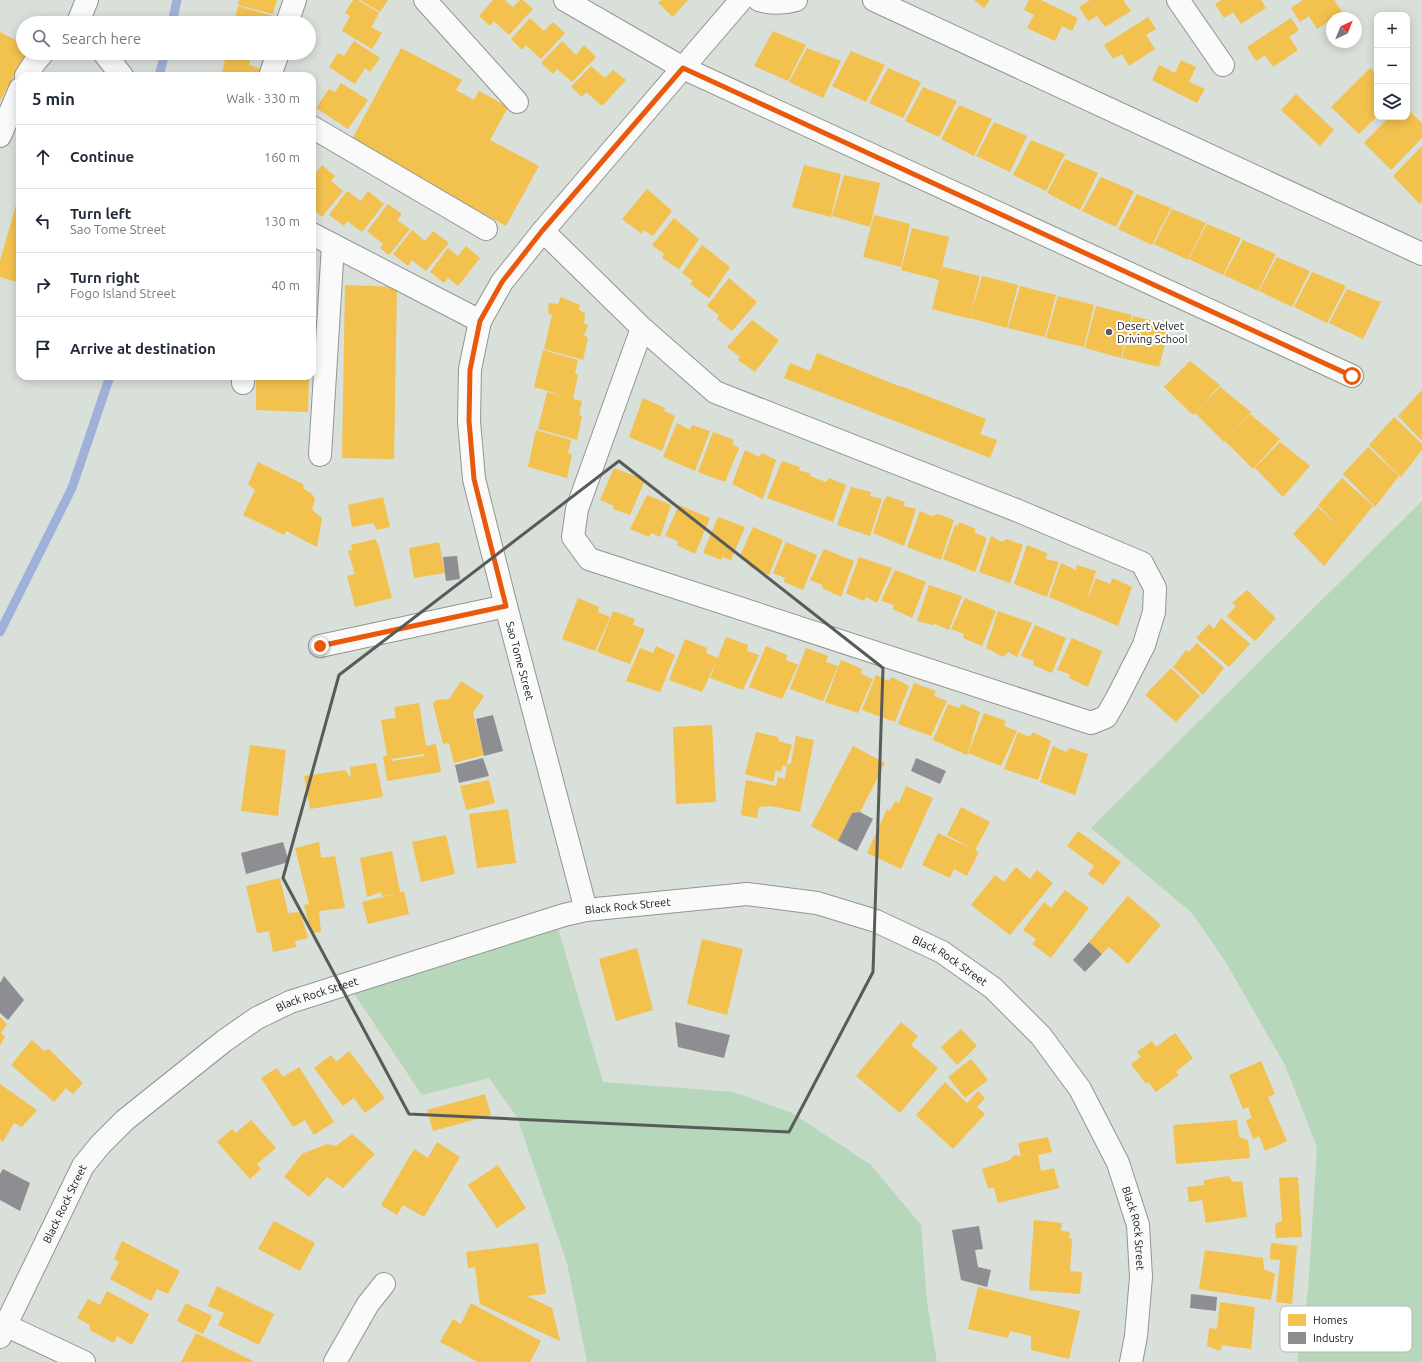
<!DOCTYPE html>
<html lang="en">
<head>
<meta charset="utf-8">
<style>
	body { margin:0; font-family:Ubuntu,sans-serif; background:#f2f2f3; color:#1f2937 }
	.controls { position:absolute; right:12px; top:12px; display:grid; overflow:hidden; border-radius:8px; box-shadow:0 2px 10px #0003 }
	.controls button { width:36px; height:36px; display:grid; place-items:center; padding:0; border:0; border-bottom:1px solid #e0e1e3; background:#fff; color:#1f2937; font:20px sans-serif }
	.compass { position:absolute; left:1326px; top:12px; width:36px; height:36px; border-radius:50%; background:#fff; box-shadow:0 2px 10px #0003; rotate:43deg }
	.stop { position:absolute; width:12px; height:12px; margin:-9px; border:3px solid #ea580c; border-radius:50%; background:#fff }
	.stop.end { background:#ea580c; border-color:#fff; box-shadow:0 1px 4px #0008 }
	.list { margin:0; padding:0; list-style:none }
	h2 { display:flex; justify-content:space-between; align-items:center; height:52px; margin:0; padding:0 16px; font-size:17px }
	h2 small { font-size:13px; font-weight:400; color:#747a83 }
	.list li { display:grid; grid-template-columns:26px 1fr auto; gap:12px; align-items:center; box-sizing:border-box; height:64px; padding:0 16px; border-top:1px solid #e0e1e3 }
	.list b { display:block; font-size:15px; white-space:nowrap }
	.list p { margin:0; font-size:13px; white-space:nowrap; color:#747a83 }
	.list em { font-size:13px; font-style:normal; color:#747a83 }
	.icon { flex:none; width:22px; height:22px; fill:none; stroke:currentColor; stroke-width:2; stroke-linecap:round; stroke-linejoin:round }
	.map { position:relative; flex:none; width:1422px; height:1362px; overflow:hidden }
	.search { position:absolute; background:#fff; box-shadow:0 2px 10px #0003; left:16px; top:16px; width:300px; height:44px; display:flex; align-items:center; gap:10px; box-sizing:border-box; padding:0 14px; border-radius:22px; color:#747a83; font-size:15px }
	.panel { position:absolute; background:#fff; box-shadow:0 2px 10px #0003; left:16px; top:72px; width:300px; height:308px; border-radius:12px }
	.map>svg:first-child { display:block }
	.green { fill:#b6d7ba }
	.homes { fill:#f2c14e; fill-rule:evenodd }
	.industry { fill:#8d8d92 }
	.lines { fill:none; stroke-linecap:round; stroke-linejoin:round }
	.stream { stroke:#9fb0d9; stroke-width:9 }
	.minor-casing { stroke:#919692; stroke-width:24 }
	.minor { stroke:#f9faf9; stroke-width:22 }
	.route { stroke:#ea580c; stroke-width:5 }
	.marked { fill:none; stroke:#575c58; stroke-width:3; stroke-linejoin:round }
	.poi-dot { fill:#575c58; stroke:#fff; stroke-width:1.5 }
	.labels { text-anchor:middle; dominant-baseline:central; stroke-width:4; stroke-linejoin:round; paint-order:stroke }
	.poi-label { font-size:11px; fill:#111612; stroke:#fff; text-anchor:start }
	.street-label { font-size:11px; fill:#111612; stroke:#fff }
	.key { fill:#fff; stroke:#b8b9b8; stroke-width:1 }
	.key-label { font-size:11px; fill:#111612 }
</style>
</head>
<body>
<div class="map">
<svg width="1422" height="1362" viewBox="0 0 1422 1362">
	<rect width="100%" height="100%" fill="#d9dfd9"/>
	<g class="green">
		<path d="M1422,501V1362H1297L1308,1290L1317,1147L1285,1065L1225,961L1192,913L1091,828Z"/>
		<path d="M555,918L603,1082L733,1092L792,1113L871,1165L921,1225L927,1302L937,1362H587L567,1263L517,1117L489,1078L422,1095L347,983Z"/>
	</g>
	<g class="homes">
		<path d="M239,0H277L273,14L238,5Z"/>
		<path d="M353,0H358L379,13L371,27L382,33L372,49L342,31L350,16L345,13Z"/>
		<path d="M360,0H388L380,12Z"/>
		<path d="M493,0H505L513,7L520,0H523L533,9L509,35L494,21L490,26L479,16Z"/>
		<path d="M662,0H688L673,17L658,3Z"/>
		<path d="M974,0H990L984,8Z"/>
		<path d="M1029,0H1041L1078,18L1072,31L1062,26L1055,41L1027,28L1034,15L1024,10Z"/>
		<path d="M1090,0H1123L1131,11L1105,27L1097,16L1088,21L1079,7Z"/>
		<path d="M1221,0H1261L1266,8L1241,24L1233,12L1224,18L1215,4Z"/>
		<path d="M1303,0H1334L1342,12L1317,29L1309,16L1300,22L1291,8Z"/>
		<path d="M238,6L273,16L271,23H234Z"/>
		<path d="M1148,17L1156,29L1146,35L1155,49L1129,66L1122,54L1113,59L1104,45Z"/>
		<path d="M530,18L544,31L553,22L565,33L541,59L526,45L522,50L511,39Z"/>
		<path d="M1291,18L1299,30L1289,37L1298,50L1273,67L1265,55L1256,61L1247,47Z"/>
		<path d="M773,31L806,45L788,81L754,66Z"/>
		<path d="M0,32L23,44V53H26L0,101Z"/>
		<path d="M354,41L380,58L370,72L365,68L355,84L329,67L338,53L344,56Z"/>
		<path d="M562,41L576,55L584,45L596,57L572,82L557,69L553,74L541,63Z"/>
		<path d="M401,48L462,80L456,90L474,100L479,91L508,107L490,140L539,166L506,226L351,141Z"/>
		<path d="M807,48L841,61L823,98L789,82Z"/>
		<path d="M851,51L885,65L866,102L832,86Z"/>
		<path d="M220,53H252L249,65L261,69L259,76H221L225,61L219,59Z"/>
		<path d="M1181,60L1196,67L1189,82L1205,89L1197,103L1152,80L1159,65L1175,73Z"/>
		<path d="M591,66L605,78L613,70L626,80L602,106L586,92L582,97L571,87Z"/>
		<path d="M888,68L921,82L903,118L869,103Z"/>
		<path d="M1370,68L1377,75V116L1359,134L1331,107Z"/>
		<path d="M341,83L368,100L348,129L316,108L329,89L335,92Z"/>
		<path d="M923,87L957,101L939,137L905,121Z"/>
		<path d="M1296,94L1334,130L1320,146L1281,110Z"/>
		<path d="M959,105L992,119L974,156L941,139Z"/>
		<path d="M1407,109L1422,123V138L1391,170L1364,143L1389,117H1407Z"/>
		<path d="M994,122L1027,136L1010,172L976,156Z"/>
		<path d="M1031,140L1065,154L1046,191L1013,175Z"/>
		<path d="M1422,146V201L1420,204L1393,176Z"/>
		<path d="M1065,159L1098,173L1080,210L1047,193Z"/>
		<path d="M322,165L335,176L331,181L343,191L322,217L314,210L316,206L312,202V178Z"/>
		<path d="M804,165L841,174L831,217L792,207Z"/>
		<path d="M844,175L880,183L870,227L832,216Z"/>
		<path d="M1101,177L1134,191L1116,227L1082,211Z"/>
		<path d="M647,189L672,211L653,236L644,230L642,234L622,219Z"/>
		<path d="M20,191V283L0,277V261Z"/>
		<path d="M347,191L361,201L368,191L384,204L362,232L347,221L344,226L329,215Z"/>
		<path d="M1137,194L1171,208L1152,245L1118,229Z"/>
		<path d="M388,204L402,214L397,220L410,229L389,255L380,248L383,244L367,231Z"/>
		<path d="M1172,209L1206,223L1188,260L1154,244Z"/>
		<path d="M874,215L910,224L901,267L863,257Z"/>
		<path d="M674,218L699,239L679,269L662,258L664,254L652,245Z"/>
		<path d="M1207,224L1241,238L1223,275L1189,259Z"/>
		<path d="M912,228L949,237L941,272L943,267L980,276L970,316L982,276L1018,285L1007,328L970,318V319L932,309L939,280L901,270Z"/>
		<path d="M412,230L425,241L433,231L449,243L426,271L412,260L408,266L393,254Z"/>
		<path d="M1243,240L1276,254L1258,291L1224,275Z"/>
		<path d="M702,245L730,267L709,298L690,284L693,281L682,273Z"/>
		<path d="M466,246L480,258L458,286L448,278L444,283L430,272L448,248L458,256Z"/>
		<path d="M1277,257L1310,271L1292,307L1259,291Z"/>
		<path d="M1312,272L1346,286L1327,323L1294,307Z"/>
		<path d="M729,278L757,302L732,331L717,319L719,315L707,306Z"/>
		<path d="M345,285L397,287L394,459L342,458Z"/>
		<path d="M1020,286L1056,295L1045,337L1008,328Z"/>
		<path d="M1347,289L1381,302L1363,339L1329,323Z"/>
		<path d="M1058,296L1094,305L1084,347L1046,338Z"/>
		<path d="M561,297L580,305L579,310L585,313L584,324L588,325L584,335L588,338L583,360L544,349L552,315L548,313L549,303L558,304Z"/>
		<path d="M1096,306L1132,315L1121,358L1085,348Z"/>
		<path d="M1133,316L1170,325L1159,367L1122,358Z"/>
		<path d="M752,320L779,340L755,372L738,360L740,357L727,347Z"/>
		<path d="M543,350L578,360L575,373L578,375L573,399L582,401L579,415L582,416L577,440L538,429L547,392L565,396L534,387Z"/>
		<path d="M817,353L901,387V386L986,419L980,434L997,440L990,458L784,378L790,363L810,371Z"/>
		<path d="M1190,361L1220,385L1198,410L1220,387L1251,412L1224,442L1195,413L1193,415L1164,387Z"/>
		<path d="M256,376H309L308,412L256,410Z"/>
		<path d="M1422,390V441L1398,416Z"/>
		<path d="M643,398L665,408L664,411L675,416L662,451L629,437Z"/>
		<path d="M1250,414L1280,439L1253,469L1225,441Z"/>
		<path d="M1394,417L1422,444V450L1401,477L1369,445Z"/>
		<path d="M677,423L690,430L692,425L710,431L695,471L663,457Z"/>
		<path d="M536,430L571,440L568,453L572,455L567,478L528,467Z"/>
		<path d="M713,432L734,440L732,444L739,448L725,482L698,472Z"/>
		<path d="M1280,442L1310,466L1283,497L1255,468Z"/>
		<path d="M1368,447L1399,476L1375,507L1343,474Z"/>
		<path d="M745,450L759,457L762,453L776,460L763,499L732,484Z"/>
		<path d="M782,461L800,467L799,470L811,474L810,476L826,482L829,478L846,485L833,522L767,498Z"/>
		<path d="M258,462L303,484L304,489L312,494L315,499L312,510L322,518L317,547L286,531L284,535L243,515L255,490L248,484Z"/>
		<path d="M614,468L645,480L630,515L613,509L614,506L600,500Z"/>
		<path d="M1342,478L1373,506L1324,566L1293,534L1318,507L1340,528L1318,505Z"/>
		<path d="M851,487L871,492L870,496L882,499L870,536L837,525Z"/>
		<path d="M647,495L671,505L660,537L651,533L649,537L630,529Z"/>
		<path d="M887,496L905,502L903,506L916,509L904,546L873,533L884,500Z"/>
		<path d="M383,497L390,527L377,530L373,523L352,527L348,505Z"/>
		<path d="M679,505L710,518L695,554L677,545L678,541L665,536Z"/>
		<path d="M920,511L931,516L938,514L954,520L941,560L907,547Z"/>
		<path d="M718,517L745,527L731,560L722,557L721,560L703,553Z"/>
		<path d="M959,522L976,529L974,532L987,538L975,572L943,559L955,525L958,526Z"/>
		<path d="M753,527L783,540L769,575L750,567L751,563L739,558Z"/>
		<path d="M991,536L1002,542L1007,539L1023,545L1010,583L979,572Z"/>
		<path d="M375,539L378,544L392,598L355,607L347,576L355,574L348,551L352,550L351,545Z"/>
		<path d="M439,542L445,573L414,578L409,548Z"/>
		<path d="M786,542L817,555L803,590L784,582L785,578L773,573Z"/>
		<path d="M1027,545L1047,553L1046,559L1059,562L1047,597L1014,584Z"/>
		<path d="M824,549L854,561L841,597L822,588L823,585L810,580Z"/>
		<path d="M859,557L892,568L877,603L866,597L864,601L846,593Z"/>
		<path d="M1061,563L1076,570L1077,565L1096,571L1086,604L1096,578L1110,584L1113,578L1132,587L1118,626L1049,597Z"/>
		<path d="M895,570L926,582L912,618L893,609L894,605L881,601Z"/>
		<path d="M929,585L962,596L949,630L935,624L933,625L917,621Z"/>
		<path d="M1247,590L1276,618L1255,641L1227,616L1236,606L1232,603Z"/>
		<path d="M578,598L599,607L598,612L610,617L595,651L562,639Z"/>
		<path d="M965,598L996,611L982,646L963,638L964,634L951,629Z"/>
		<path d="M613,611L635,619L633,625L645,629L630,664L597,652Z"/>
		<path d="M998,611L1032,623L1017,657L1008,652L1003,657L986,648Z"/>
		<path d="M1221,618L1250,644L1229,667L1196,638L1209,624L1214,629Z"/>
		<path d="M1035,625L1066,638L1052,673L1033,665L1034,661L1021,656Z"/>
		<path d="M726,637L748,645L747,651L759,655L743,690L710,678Z"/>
		<path d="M1072,638L1102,651L1088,687L1069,678L1070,674L1057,670Z"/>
		<path d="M685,639L707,648L706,653L718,658L702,692L669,680Z"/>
		<path d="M1197,643L1224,668L1203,695L1173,667L1186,650L1189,652Z"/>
		<path d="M656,646L675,655L660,692L626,681L640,648L653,653Z"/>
		<path d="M766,646L787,655L786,660L798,665L782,699L749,687Z"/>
		<path d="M806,648L828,656L826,662L838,666L823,701L790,689Z"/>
		<path d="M841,660L862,669L861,674L873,679L858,713L825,702Z"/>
		<path d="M1171,668L1200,696L1176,722L1145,695Z"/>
		<path d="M876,675L889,681L892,677L909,686L895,722L862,710Z"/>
		<path d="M461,681L484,696L473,713L484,755L454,763L449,743L443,744L433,704L436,700L449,699Z"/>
		<path d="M914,683L936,691L934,696L947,701L931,736L898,724Z"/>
		<path d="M419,703L426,746L436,744L441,772L387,781L383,756H387L381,720L396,718L394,707ZM424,754V756L392,761V759Z"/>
		<path d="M948,704L959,708L962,704L980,712L967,755L933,740Z"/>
		<path d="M984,713L1006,721L1004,726L1017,731L1001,766L968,753Z"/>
		<path d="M712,725L716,802L676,804L673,727Z"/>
		<path d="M756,732L778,737L779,741L792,745L786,767L783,765L781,772L776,770L773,782L745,774Z"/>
		<path d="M1018,732L1030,737L1033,732L1051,741L1038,780L1004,769Z"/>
		<path d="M796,736L814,740L800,812L771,806L759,807L757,818L741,815L746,780L776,786L778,777L785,779L787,765L791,763Z"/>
		<path d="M250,745L286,750L278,816L241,811Z"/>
		<path d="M853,746L885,763L860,812L852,813L838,841L811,826Z"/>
		<path d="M1053,746L1066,752L1070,748L1088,754L1075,795L1040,782Z"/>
		<path d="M376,763L383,797L310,809L304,776L345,770L351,778L350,767Z"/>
		<path d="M489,780L495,803L466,810L460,786Z"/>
		<path d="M906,786L933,798L901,869L867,853L887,809L890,811L895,801L899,803Z"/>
		<path d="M961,807L990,822L975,850L979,852L967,876L954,869L950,878L922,865L938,833L972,849L947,835Z"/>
		<path d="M508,809L516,863L477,868L469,814Z"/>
		<path d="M1078,831L1121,862L1103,885L1088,874L1094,866L1067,846Z"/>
		<path d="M446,835L455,874L421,882L412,842Z"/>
		<path d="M319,842L321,858L335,856L345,908L319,911L321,932L311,933L304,905L309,904L295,848Z"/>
		<path d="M392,851L400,892L404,891L409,914L368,924L362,902L395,894L382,896L381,892L367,897L360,858Z"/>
		<path d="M1016,867L1030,879L1037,870L1053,883L1010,935L971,905L995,875L1004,882Z"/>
		<path d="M280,878L288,913L300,912L308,938L295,941L296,947L273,952L269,931L257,933L246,886Z"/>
		<path d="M1065,890L1089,908L1051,958L1032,944L1036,939L1023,930L1044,902L1051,908Z"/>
		<path d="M1128,896L1161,925L1128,964L1109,947L1102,954L1089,942Z"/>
		<path d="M702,939L743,949L727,1015L687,1004Z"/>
		<path d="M637,948L653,1010L616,1021L599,959Z"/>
		<path d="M0,1017L7,1024L1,1033L5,1037L0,1046Z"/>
		<path d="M901,1022L918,1036L911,1045L938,1068L900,1113L856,1076Z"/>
		<path d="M961,1029L977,1046L957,1065L941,1047Z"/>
		<path d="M1175,1033L1193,1058L1176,1072L1179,1075L1156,1092L1148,1082L1146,1084L1131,1064L1141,1057L1137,1052L1152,1041L1156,1047Z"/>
		<path d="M32,1040L44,1051L49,1049L83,1083L73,1094L66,1088L54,1102L11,1065Z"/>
		<path d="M349,1051L385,1098L365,1113L354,1098L343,1106L314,1068L331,1055L336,1062Z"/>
		<path d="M971,1059L988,1080L965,1098L948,1077Z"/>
		<path d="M1261,1061L1275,1094L1268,1097L1287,1141L1265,1151L1259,1136L1253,1139L1246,1120L1252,1118L1248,1107L1243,1109L1229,1075Z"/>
		<path d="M299,1067L334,1122L314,1135L305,1120L293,1127L261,1078L277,1068L283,1077Z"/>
		<path d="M945,1082L967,1103L978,1091L985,1098L977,1107L985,1114L953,1149L916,1115Z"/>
		<path d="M0,1084L37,1110L22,1127L14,1123L3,1142L0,1140Z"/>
		<path d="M485,1094L491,1115L433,1131L427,1110Z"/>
		<path d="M251,1120L276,1148L257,1164L261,1169L250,1179L217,1142L232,1129L236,1133Z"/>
		<path d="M1237,1120L1239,1137L1248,1140L1250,1158L1176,1164L1173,1125Z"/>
		<path d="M352,1134L375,1154L343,1188L327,1177L309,1197L284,1177L302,1154L327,1144L336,1146Z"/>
		<path d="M1048,1137L1052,1152L1038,1155L1041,1171L1054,1168L1059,1188L998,1203L994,1188H988L982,1169L1010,1160L1014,1155L1021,1156L1018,1143Z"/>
		<path d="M437,1142L460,1157L424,1217L403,1205L397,1215L381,1205L414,1149L428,1158Z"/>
		<path d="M498,1165L526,1208L497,1228L468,1185Z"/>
		<path d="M1229,1176L1232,1182L1242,1181L1247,1217L1206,1223L1202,1200L1189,1202L1187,1187L1204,1185V1180Z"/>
		<path d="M1298,1177L1302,1237L1276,1238L1275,1224L1282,1221L1279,1178Z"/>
		<path d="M1034,1220L1062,1223L1061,1231L1070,1232L1069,1238L1072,1239L1070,1271L1082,1272L1080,1294L1029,1290Z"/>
		<path d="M274,1221L315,1243L300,1271L258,1249Z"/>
		<path d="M122,1241L180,1271L168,1294L157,1289L151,1301L110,1279L119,1262L114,1259Z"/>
		<path d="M538,1243L546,1294L527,1296L552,1308L560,1341L480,1304L475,1267L468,1268L466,1252Z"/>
		<path d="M1271,1243L1297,1246L1292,1304L1276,1302L1280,1260L1270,1259Z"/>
		<path d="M1205,1250L1263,1258L1264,1269L1275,1274L1271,1300L1199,1289Z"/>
		<path d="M217,1286L274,1314L259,1345L218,1325L224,1313L208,1306Z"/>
		<path d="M978,1287L1080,1311L1069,1359L1031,1350V1336L1010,1331L1008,1338L968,1329Z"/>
		<path d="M107,1291L149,1314L132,1345L117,1336L114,1343L90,1330V1325L77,1318L88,1299L100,1305Z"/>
		<path d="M1220,1302L1255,1307L1251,1349L1222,1345L1220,1351L1207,1346L1209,1328L1217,1329Z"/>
		<path d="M186,1303L212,1316L203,1334L177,1321Z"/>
		<path d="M471,1303L541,1341L530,1362H478L440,1342L453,1319L461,1324Z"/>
		<path d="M196,1333L255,1362H181Z"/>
	</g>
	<g class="industry">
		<path d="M457,556L460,579L446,581L443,557Z"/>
		<path d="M493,715L503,751L484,756L476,719Z"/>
		<path d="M483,758L489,776L459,783L455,765Z"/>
		<path d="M916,758L946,771L940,784L911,771Z"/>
		<path d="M860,812L873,819L857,851L838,841L852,813Z"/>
		<path d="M283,842L289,862L246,874L241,853Z"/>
		<path d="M1089,942L1102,954L1085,972L1073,960Z"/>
		<path d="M4,976L24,1000L8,1020L0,1013V983Z"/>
		<path d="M675,1022L730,1035L724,1058L678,1047Z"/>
		<path d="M3,1169L30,1183L20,1211L0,1200V1174Z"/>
		<path d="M979,1226L983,1249L975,1250L978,1267L991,1270L987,1287L961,1280L952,1230Z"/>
		<path d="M1191,1294L1217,1297L1216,1311L1190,1308Z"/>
	</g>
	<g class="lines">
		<g class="stream">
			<path d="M172,23L177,0"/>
			<path d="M159,76L165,53"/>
			<path d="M0,632L72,488L110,376"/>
		</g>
		<defs>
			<g id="minor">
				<path d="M425,0L517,102"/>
				<path d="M565,0L683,68L1352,376"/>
				<path d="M759,0C772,4 783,4 796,0"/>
				<path d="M874,0L1422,254"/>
				<path d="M1178,0L1223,65"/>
				<path d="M81,23L79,20L87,0"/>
				<path d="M287,23L295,0"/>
				<path d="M104,53L122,76"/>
				<path d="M26,76L35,62L43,53"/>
				<path d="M270,76L278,53"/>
				<path d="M312,127L486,229"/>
				<path d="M0,136L20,89"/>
				<path d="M543,231L642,328L715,392L1016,510L1142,563L1155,588L1154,612L1144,645L1117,698L1106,717L1091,723L589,559L573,537L577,509L642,328"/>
				<path d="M312,234L480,321"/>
				<path d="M243,383V376"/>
				<path d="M320,455L333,245"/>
				<path d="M320,646L506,606"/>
				<path d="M586,910L506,606L474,479L469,421L470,369L480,321L502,282L543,231L741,0"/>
				<path d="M5,1325L84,1362"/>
				<path id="s1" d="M0,1337L83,1166L100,1145L125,1120L224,1041L257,1018L290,1002L564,915L586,910L747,894L817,903L876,921L942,952L993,988L1041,1036L1080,1089L1118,1163L1138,1225L1141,1277L1136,1336L1131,1362"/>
				<path d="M335,1362L368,1304L384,1284"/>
			</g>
		</defs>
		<use href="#minor" class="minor-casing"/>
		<use href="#minor" class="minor"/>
	</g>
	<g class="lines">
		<path class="route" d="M320,646L506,606L474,479L469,421L470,370L480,321L502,282L542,231L683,68L1352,376"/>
	</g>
	<path class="marked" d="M619,461L883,668L873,972L789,1132L409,1114L283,878L339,675Z"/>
	<circle class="poi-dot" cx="1109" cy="332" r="4"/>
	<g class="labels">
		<g class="poi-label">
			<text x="1117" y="326">Desert Velvet<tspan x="1117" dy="13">Driving School</tspan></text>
		</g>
		<g class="street-label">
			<text transform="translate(520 661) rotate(75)">Sao Tome Street</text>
			<text stroke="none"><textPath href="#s1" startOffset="808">Black Rock Street</textPath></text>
			<text stroke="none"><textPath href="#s1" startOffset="1144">Black Rock Street</textPath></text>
			<text stroke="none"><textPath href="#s1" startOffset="484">Black Rock Street</textPath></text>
			<text stroke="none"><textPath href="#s1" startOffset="148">Black Rock Street</textPath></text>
			<text stroke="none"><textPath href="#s1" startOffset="1480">Black Rock Street</textPath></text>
		</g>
	</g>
	<rect x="1280" y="1306" width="132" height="46" rx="6" class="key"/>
	<rect x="1288" y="1314" width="18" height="12" fill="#f2c14e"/>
	<rect x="1288" y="1332" width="18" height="12" fill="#8d8d92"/>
	<g class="key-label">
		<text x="1313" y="1324">Homes</text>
		<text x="1313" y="1342">Industry</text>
	</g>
</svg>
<div class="controls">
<button>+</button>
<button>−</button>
<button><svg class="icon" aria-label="layers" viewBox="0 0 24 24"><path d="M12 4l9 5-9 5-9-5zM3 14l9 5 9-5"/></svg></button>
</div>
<svg class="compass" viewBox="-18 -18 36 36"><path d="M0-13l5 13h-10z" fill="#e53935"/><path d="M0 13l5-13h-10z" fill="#747a83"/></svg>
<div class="stop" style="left:1352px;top:376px"></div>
<div class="stop end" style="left:320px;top:646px"></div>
<div class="search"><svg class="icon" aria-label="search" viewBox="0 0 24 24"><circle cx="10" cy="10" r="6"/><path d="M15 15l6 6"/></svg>Search here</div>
<section class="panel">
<h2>5 min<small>Walk · 330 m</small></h2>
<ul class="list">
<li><svg class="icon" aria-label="ahead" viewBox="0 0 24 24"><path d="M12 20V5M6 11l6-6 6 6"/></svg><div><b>Continue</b></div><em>160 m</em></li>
<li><svg class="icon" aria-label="left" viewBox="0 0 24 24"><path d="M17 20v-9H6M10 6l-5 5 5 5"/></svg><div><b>Turn left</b><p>Sao Tome Street</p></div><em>130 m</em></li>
<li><svg class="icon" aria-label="right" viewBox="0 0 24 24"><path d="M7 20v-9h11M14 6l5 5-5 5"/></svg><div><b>Turn right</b><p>Fogo Island Street</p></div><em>40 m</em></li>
<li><svg class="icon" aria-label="arrive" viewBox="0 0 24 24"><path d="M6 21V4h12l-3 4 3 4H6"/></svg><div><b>Arrive at destination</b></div></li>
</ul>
</section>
</div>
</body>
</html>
